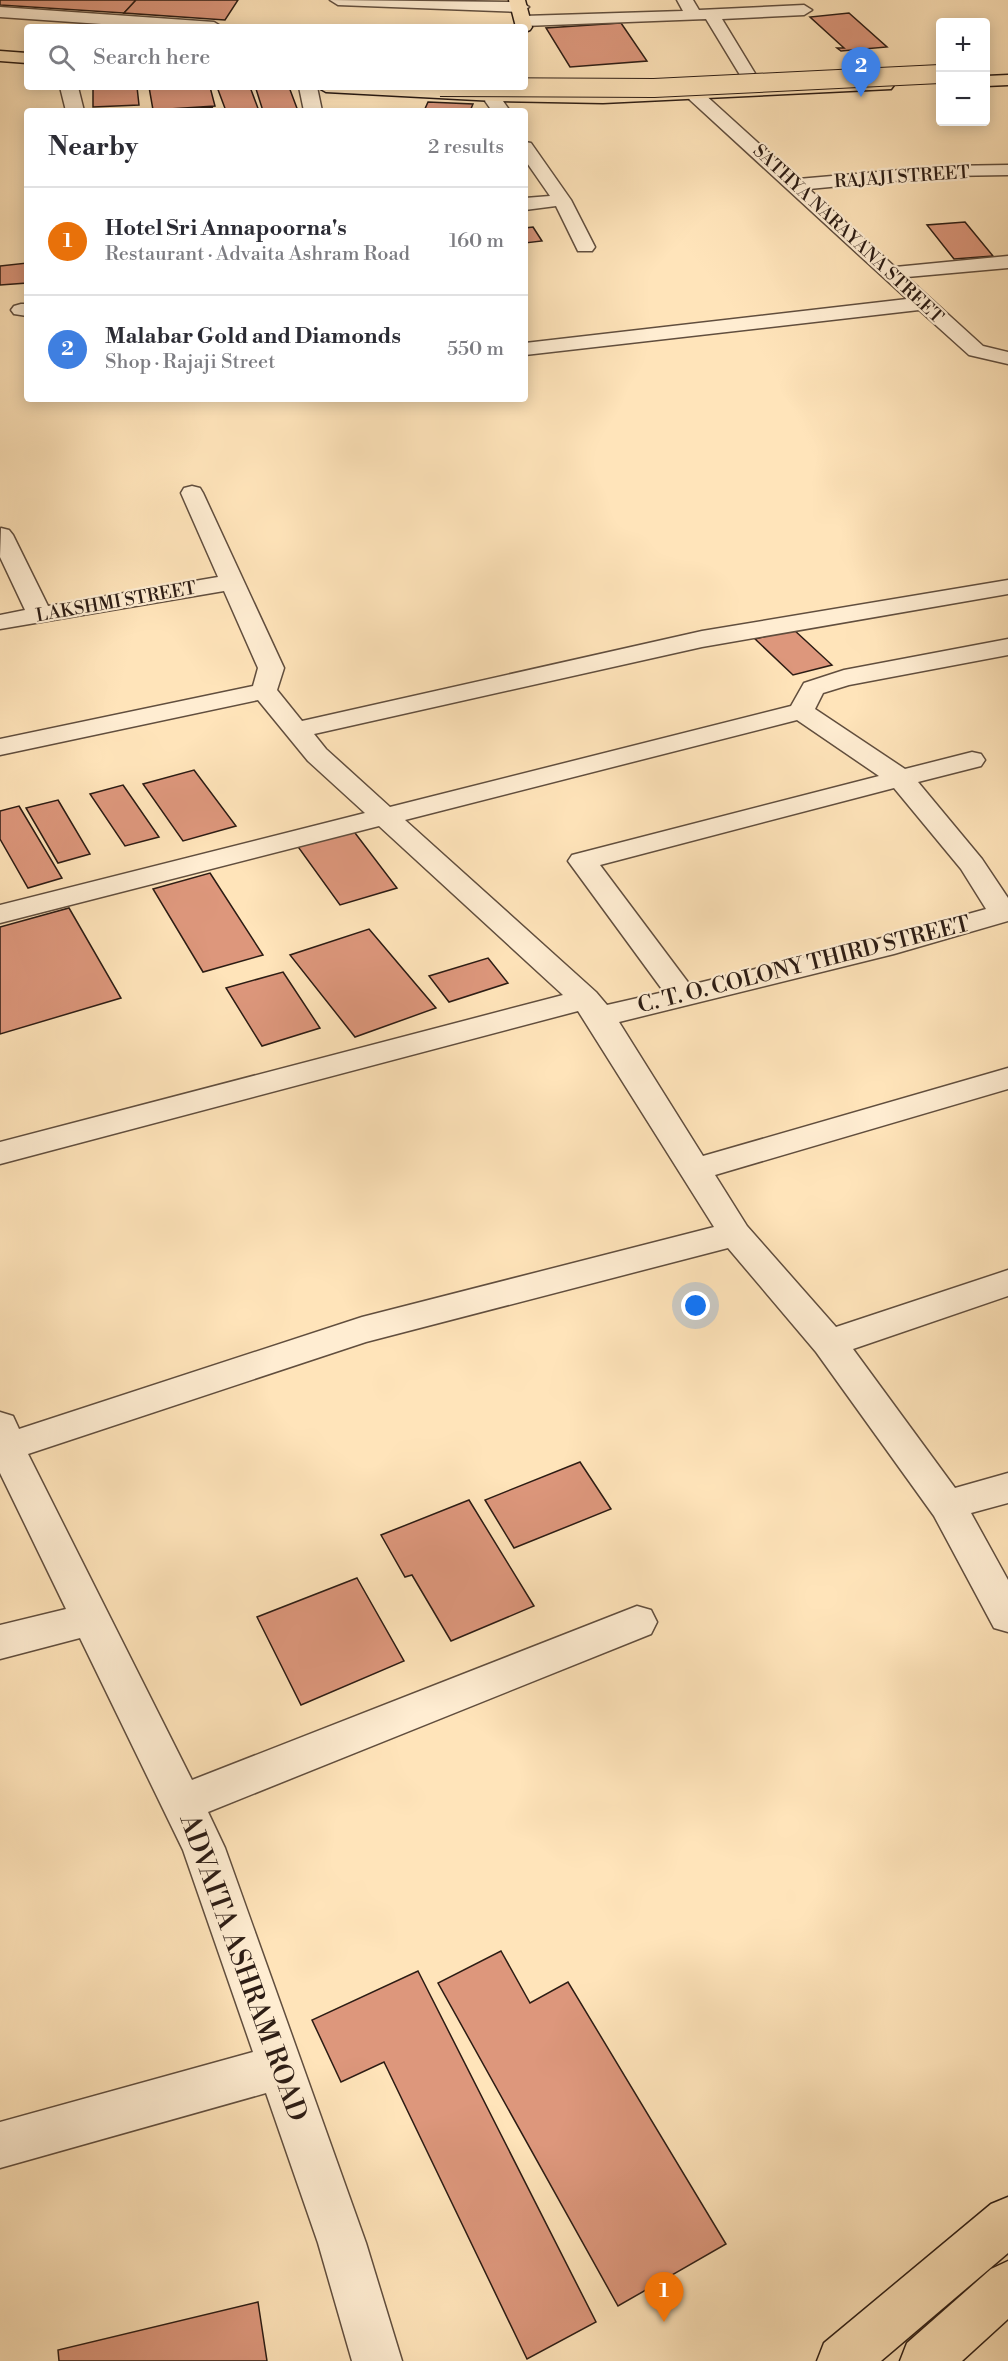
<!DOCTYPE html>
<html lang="en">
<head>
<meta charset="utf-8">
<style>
	body { margin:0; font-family:"Libre Bodoni",serif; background:#f7f7f7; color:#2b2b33 }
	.controls { position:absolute; right:18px; top:18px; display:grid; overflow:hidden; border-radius:6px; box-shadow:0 3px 15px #0003 }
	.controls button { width:54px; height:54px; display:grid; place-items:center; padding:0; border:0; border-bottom:2px solid #e1e1e2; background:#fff; color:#2b2b33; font:30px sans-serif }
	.you { position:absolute; left:696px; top:1306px; width:21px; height:21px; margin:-15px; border:4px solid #fff; border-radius:50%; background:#1a73e8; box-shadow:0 0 0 9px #1a73e833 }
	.badge { display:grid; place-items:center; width:39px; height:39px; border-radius:50%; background:#8f2418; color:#fff; font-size:20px; font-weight:700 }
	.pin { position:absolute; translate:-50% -50px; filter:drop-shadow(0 2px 3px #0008) }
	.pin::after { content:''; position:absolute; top:32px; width:21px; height:18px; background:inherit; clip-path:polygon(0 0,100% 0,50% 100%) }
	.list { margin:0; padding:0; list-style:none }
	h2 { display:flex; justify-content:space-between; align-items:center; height:78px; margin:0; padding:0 24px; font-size:26px }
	h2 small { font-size:20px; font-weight:400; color:#7c7c81 }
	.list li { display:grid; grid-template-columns:39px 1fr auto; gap:18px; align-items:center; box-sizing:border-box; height:108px; padding:0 24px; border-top:2px solid #e1e1e2 }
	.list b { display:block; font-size:22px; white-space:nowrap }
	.list p { margin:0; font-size:20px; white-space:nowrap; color:#7c7c81 }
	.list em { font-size:20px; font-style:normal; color:#7c7c81 }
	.icon { flex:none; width:33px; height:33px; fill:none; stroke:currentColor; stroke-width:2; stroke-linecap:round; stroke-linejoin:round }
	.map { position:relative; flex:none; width:1008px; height:2361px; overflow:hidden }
	.search { position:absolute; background:#fff; box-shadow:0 3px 15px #0003; left:24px; top:24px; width:504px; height:66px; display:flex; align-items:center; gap:15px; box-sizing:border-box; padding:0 21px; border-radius:6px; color:#7c7c81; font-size:22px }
	.panel { position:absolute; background:#fff; box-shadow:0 3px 15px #0003; left:24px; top:108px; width:504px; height:294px; border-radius:6px }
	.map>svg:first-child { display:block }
	.building { fill:#dd977c; stroke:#2c1c14; stroke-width:1.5 }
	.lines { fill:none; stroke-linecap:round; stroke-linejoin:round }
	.minor-casing { stroke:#614e3e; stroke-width:3 }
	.major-casing { stroke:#2c1c14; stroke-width:3 }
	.minor { fill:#ffedd2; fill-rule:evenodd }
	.major { fill:#ffe4ba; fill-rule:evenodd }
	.major-bridge-casing { stroke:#2c1c14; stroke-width:20; stroke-linecap:butt }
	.major-bridge { stroke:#ffe4ba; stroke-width:18 }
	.labels { text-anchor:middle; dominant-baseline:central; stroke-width:4.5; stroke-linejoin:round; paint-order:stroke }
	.far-street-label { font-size:18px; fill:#2c1c14; stroke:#ffedd2 }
	.street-label { font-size:22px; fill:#2c1c14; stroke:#ffedd2 }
	.near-street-label { font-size:27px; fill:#2c1c14; stroke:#ffedd2 }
</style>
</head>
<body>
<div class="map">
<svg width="1008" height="2361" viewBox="0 0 1008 2361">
	<rect width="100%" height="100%" fill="#ffe4ba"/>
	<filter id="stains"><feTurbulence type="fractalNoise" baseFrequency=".00333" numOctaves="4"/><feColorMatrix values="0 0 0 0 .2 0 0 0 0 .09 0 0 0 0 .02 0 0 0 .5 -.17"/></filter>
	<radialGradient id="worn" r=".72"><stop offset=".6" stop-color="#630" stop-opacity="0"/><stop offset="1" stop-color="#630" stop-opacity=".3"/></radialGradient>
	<g class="building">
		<path d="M0,0H136L124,13L0,5Z"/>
		<path d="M136,0H238L225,20L124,13Z"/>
		<path d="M849,13L887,47L841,51L837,48H844L810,17Z"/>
		<path d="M621,23L647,61L570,67L546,28Z"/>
		<path d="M93,87H137L139,105L93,107Z"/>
		<path d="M149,87H210L215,106L153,110Z"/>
		<path d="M217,87H250L259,111H226Z"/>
		<path d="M289,87L298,111H263L256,89Z"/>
		<path d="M428,102L473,104L470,111H424Z"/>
		<path d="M212,107L214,111H155Z"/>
		<path d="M965,222L993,256L954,259L927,225Z"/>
		<path d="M533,227L542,241L525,243V228Z"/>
		<path d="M27,263V283L0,285V266Z"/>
		<path d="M793,629L832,665L793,675L755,639Z"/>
		<path d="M194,770L236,826L183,841L143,784Z"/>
		<path d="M123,785L159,837L125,846L90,794Z"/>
		<path d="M58,800L90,854L58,863L26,808Z"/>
		<path d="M19,806L62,878L28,888L0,839V811Z"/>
		<path d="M352,829L397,888L340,905L296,844Z"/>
		<path d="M210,873L263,955L203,972L153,889Z"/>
		<path d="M69,908L121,998L0,1034V927Z"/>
		<path d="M369,929L436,1008L355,1037L290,955Z"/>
		<path d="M488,958L508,983L449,1002L429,976Z"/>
		<path d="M283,972L320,1028L262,1046L226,988Z"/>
		<path d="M580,1462L611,1509L514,1548L485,1500Z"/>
		<path d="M469,1500L534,1606L451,1641L412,1575L405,1577L381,1535Z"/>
		<path d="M357,1578L404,1661L301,1705L257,1617Z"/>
		<path d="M501,1951L530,2003L568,1982L726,2244L618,2306L438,1983Z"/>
		<path d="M418,1971L596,2322L527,2359L384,2062L341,2082L312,2020Z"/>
		<path d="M258,2302L267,2361H59L58,2350Z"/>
	</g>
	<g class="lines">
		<defs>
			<g id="minor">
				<path d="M330,0L521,2L529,7L521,12L338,5Z"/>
				<path d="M677,0H693L699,10L804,5L812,10L804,15L722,19L756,75L748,80L740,75L706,19L524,26L516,21L524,16L683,11Z"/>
				<path d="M0,7L214,22L222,27H145L0,17Z"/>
				<path d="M60,87H78L84,111H66Z"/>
				<path d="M299,87H317L322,111H304Z"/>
				<path d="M495,91L501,92L503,101L510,111H492L485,101L489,92Z"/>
				<path d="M696,91L702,92L798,179L946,166L1008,165V175L946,176L809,189L895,267L1008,256V268L907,277L983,346L1008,352V364L969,355L919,310L525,355V343L907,299L690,100L687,96Z"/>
				<path d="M525,142L531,143L571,200L595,247L592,251H578L556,206L525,210V198L550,196L525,160Z"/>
				<path d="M21,304H27V316L14,314L11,310L14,306Z"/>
				<path d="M192,486L200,488L203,493L284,668L277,690L302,721L702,631L1008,580V594L702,647L314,734L326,749L390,807L791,706L804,683L844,670L1008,639V655L849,685L823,693L815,709L905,769L972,752L981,754L985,760L981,766L918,782L982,859L1008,898V921L894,954L619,1022L703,1156L1008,1068V1089L715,1175L747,1226L836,1327L1008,1270V1296L853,1349L955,1488L1008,1473V1503L971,1513L1008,1580V1632L994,1628L934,1516L816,1352L728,1248L366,1342L28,1454L192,1780L637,1606L651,1610L657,1622L651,1634L208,1812L225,1848L366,2243L402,2361H352L318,2243L266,2093L0,2168V2122L253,2052L183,1850L80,1638L0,1659V1625L66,1609L0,1473V1412L13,1416L19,1429L362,1317L714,1227L578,1011L0,1164V1142L563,995L379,826L0,923V905L365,813L308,761L258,700L0,755V739L253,686L258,668L224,591L0,629V615L25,610L0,557L1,528L9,530L13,535L48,606L218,577L181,493L184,488ZM797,720L879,776L572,855L568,861L664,992L607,1005L596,992L405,820ZM894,788L961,869L986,909L878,939L690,985L600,865Z"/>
			</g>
			<g id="major">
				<path d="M509,0H525L532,27L530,30L525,32V27H516Z"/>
				<path d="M0,51L27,53V63L0,61Z"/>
				<path d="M1008,75V85L986,86V76Z"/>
				<path d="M885,80L894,85L891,89L603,103L495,101L326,92L317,87H422L603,93Z"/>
				<path d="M1008,2197V2253L881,2361H817L824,2343L991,2204Z"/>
				<path d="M1008,2261V2319L962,2361H900L907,2343L991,2269Z"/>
			</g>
		</defs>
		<use href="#minor" class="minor-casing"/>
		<use href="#major" class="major-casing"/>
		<use href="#minor" class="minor"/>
		<use href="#major" class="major"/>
		<defs>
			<path id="major-bridge" d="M440,87L654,88L940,74"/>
		</defs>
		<use href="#major-bridge" class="major-bridge-casing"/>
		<use href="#major-bridge" class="major-bridge"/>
	</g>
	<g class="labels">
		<g class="far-street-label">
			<text transform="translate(902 177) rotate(-4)">RAJAJI STREET</text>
			<text transform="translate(848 234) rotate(43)">SATHYA NARAYANA STREET</text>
			<text transform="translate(116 602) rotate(-10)">LAKSHMI STREET</text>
		</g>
		<g class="street-label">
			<text transform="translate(804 965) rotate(-14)">C. T. O. COLONY THIRD STREET</text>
		</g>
		<g class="near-street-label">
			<text transform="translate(243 1968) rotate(70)">ADVAITA ASHRAM ROAD</text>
		</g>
	</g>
	<rect width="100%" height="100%" filter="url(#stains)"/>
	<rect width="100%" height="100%" fill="url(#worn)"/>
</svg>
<div class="controls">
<button>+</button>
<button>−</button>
</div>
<div class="you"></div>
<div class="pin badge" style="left:664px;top:2322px;background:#e8710a">1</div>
<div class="pin badge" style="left:861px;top:97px;background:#3f7fe0">2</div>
<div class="search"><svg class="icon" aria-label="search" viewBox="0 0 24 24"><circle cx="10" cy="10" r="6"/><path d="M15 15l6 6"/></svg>Search here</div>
<section class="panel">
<h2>Nearby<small>2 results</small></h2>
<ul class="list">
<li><span class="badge" style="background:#e8710a">1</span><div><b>Hotel Sri Annapoorna's</b><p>Restaurant · Advaita Ashram Road</p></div><em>160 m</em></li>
<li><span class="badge" style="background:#3f7fe0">2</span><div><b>Malabar Gold and Diamonds</b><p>Shop · Rajaji Street</p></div><em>550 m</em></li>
</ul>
</section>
</div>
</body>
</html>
